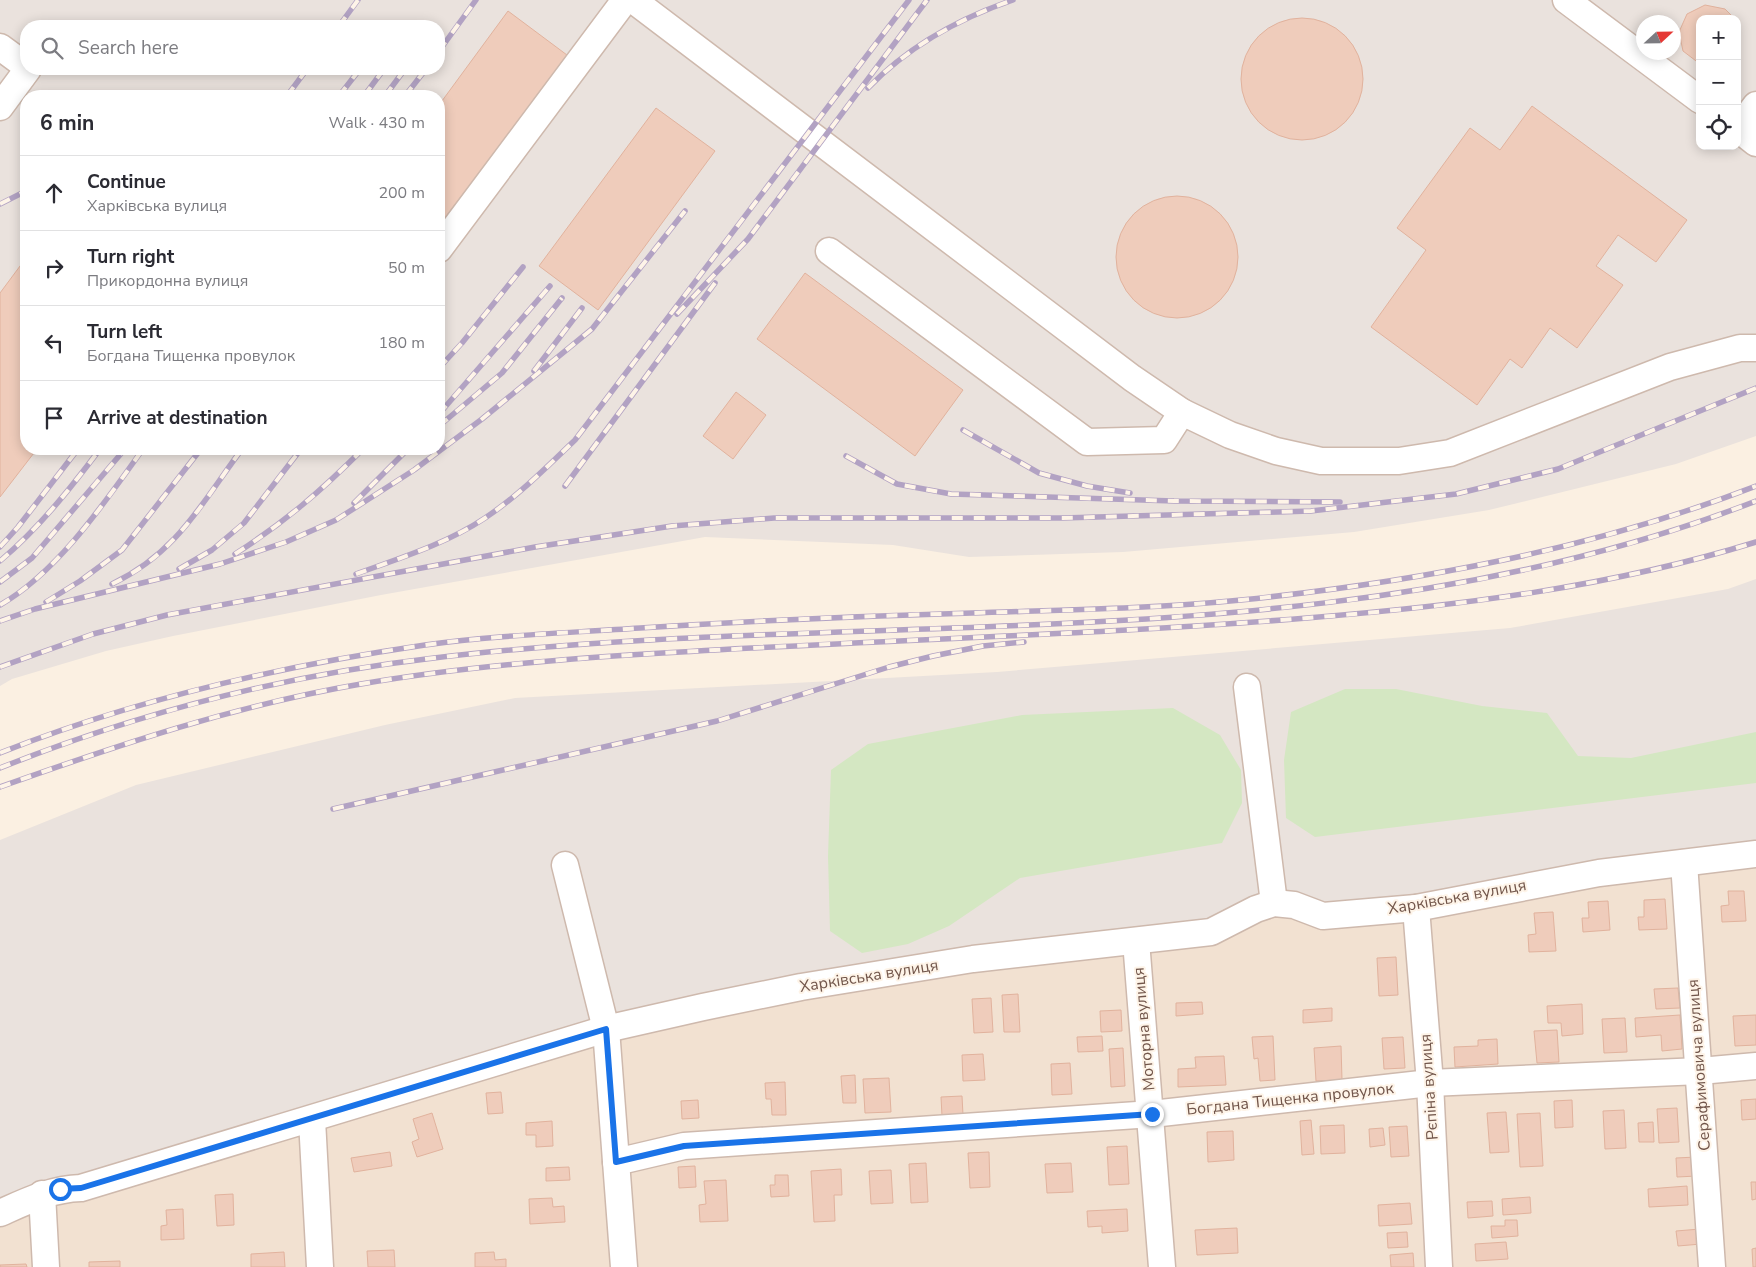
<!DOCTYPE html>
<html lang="en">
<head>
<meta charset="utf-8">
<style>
	body { margin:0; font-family:"Nunito Sans",sans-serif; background:#f2f2f3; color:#2b2b33 }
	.controls { position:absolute; right:15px; top:15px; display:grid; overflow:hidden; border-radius:10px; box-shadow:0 2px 12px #0003 }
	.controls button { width:45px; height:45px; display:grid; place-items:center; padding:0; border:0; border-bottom:1px solid #e1e1e2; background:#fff; color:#2b2b33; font:25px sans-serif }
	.compass { position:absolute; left:1636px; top:15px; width:45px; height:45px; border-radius:50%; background:#fff; box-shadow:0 2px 12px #0003; rotate:68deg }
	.stop { position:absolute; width:15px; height:15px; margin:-11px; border:4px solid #1a73e8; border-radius:50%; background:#fff }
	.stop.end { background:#1a73e8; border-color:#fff; box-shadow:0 1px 5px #0008 }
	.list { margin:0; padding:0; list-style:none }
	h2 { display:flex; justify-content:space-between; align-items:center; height:65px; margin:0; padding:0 20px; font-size:21px }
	h2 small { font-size:16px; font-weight:400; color:#7c7c81 }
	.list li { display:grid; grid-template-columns:32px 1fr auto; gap:15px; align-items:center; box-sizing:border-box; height:75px; padding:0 20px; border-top:1px solid #e1e1e2 }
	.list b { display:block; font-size:19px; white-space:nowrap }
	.list p { margin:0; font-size:16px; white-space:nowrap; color:#7c7c81 }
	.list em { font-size:16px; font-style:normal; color:#7c7c81 }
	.icon { flex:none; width:28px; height:28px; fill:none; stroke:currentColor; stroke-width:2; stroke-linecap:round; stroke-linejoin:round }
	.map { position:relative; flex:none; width:1756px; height:1267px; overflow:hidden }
	.search { position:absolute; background:#fff; box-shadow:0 2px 12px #0003; left:20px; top:20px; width:425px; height:55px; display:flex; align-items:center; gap:12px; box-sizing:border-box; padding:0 18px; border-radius:20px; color:#7c7c81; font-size:19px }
	.panel { position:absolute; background:#fff; box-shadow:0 2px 12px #0003; left:20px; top:90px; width:425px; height:365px; border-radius:20px }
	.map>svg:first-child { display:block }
	.residential { fill:#f2e1d1 }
	.industrial { fill:#eae2dd; fill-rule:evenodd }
	.green { fill:#d4e7c2 }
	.building { fill:#efccbb; stroke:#e1b29d }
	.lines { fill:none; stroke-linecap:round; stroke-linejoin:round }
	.minor-casing { stroke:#ceb9ad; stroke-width:29 }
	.minor { stroke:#fff; stroke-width:26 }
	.rail-casing { stroke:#b2a2c3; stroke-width:5.5 }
	.rail { stroke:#fef4e8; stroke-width:4; stroke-dasharray:11; stroke-linecap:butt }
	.route { stroke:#1a73e8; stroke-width:6 }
	.labels { text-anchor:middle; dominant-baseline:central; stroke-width:4; stroke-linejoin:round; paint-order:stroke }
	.street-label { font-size:16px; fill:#71554a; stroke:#fef4e8 }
</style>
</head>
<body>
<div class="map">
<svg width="1756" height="1267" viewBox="0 0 1756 1267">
	<rect width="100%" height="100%" fill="#fbf0e2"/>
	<path class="residential" d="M1756,841V1267H0V1200L603,1018L1597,861Z"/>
	<g class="industrial">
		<path d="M0,0H1756V436L1676,464L1489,510L1354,532L1123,552L969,557L893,545L705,537L381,595L173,636L106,651L12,679L0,686ZM1700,19H1737V146H1700ZM1644,22H1674V52H1644ZM26,26H439V69H26ZM26,96H439V449H26Z"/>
		<path d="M1756,579V841L1597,861L1414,896L1207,921L800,976L0,1200V840L136,785L385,725L515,698L997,672L1510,628L1728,589Z"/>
	</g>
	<g class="green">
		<path d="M1345,689H1396L1482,706L1547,713L1578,756L1631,758L1756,732V783L1315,837L1286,818L1284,760L1291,712Z"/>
		<path d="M1173,708L1220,735L1241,770L1242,803L1222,843L1020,878L949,926L908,944L862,953L830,931L828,856L831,770L868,744L1022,715Z"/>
	</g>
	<g class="building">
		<path d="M1705,5L1725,9L1735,19H1700V64L1683,51L1679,32L1687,14Z"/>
		<path d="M508,11L567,55L439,226V105Z"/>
		<circle cx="1302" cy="79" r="61"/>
		<path d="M1532,106L1687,220L1656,262L1618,235L1596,266L1623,285L1577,348L1550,328L1522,368L1510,359L1477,405L1371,327L1426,250L1397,228L1470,128L1500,150Z"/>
		<path d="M656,108L715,151L598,310L539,266Z"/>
		<circle cx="1177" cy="257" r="61"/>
		<path d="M26,258V449H37L0,497V293Z"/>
		<path d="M805,273L963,390L915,456L757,339Z"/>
		<path d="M736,392L766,415L733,459L703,436Z"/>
		<path d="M1728,891H1744L1746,921L1722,922L1721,906L1729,905Z"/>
		<path d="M1665,899L1667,929L1639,930L1638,917H1644V900Z"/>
		<path d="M1608,901L1610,930L1583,932L1582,918H1589L1588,902Z"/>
		<path d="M1553,912L1556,951L1529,952L1528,935L1536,934L1534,913Z"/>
		<path d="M1396,957L1398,995L1379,996L1377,958Z"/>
		<path d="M1678,988L1680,1008L1656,1009L1654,989Z"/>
		<path d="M1018,994L1020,1032H1004L1002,995Z"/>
		<path d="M991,998L993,1032L974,1033L972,999Z"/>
		<path d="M1202,1002L1203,1014L1176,1016V1003Z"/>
		<path d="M1582,1004L1583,1034L1562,1036L1561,1023H1548L1547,1006Z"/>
		<path d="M1332,1008V1021L1303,1023V1010Z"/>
		<path d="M1121,1010L1122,1031L1101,1032L1100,1011Z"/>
		<path d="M1680,1015L1682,1049L1662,1051L1661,1035L1636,1037L1635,1018Z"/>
		<path d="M1756,1015V1045L1735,1046L1733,1016Z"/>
		<path d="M1625,1018L1627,1052L1604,1053L1602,1019Z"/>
		<path d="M1557,1030L1559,1062L1537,1063L1534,1031Z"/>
		<path d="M1102,1036L1103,1051L1078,1052L1077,1037Z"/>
		<path d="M1273,1036L1275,1080L1260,1081L1258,1058L1254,1059L1252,1037Z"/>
		<path d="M1403,1037L1405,1068L1384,1069L1382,1038Z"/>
		<path d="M1497,1039L1498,1064L1455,1067L1454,1047L1478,1046V1040Z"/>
		<path d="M1341,1046L1342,1080L1316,1081L1314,1048Z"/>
		<path d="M1123,1048L1125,1086L1111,1087L1109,1049Z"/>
		<path d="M983,1054L985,1080L963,1081L962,1055Z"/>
		<path d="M1224,1056L1226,1085L1178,1087V1069L1196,1068L1195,1057Z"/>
		<path d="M1070,1063L1072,1094L1052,1095L1051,1064Z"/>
		<path d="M855,1075L856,1103H843L841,1076Z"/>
		<path d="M889,1078L891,1112L865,1113L863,1079Z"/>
		<path d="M785,1082L786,1115H772L771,1099H766L765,1083Z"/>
		<path d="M501,1092L503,1113L488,1114L486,1093Z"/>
		<path d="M962,1096L963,1115L942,1116L941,1097Z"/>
		<path d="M1756,1099V1119L1742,1120L1741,1100Z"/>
		<path d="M698,1100L699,1118L682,1119L681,1101Z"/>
		<path d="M1572,1100L1573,1127L1555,1128L1554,1101Z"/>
		<path d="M1677,1108L1679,1142L1659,1143L1657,1109Z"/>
		<path d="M1624,1110L1626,1148L1605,1149L1603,1111Z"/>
		<path d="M1506,1112L1509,1152L1490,1153L1487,1113Z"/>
		<path d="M432,1113L443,1149L417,1157L412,1142L419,1139L413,1119Z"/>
		<path d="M1540,1113L1543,1166L1520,1167L1517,1114Z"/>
		<path d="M1311,1120L1314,1154L1302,1155L1300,1121Z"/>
		<path d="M552,1121L553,1146L536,1147V1135H526V1123Z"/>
		<path d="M1653,1122L1654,1142H1639L1638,1123Z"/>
		<path d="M1344,1125L1345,1153L1321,1154L1320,1126Z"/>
		<path d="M1407,1126L1409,1156L1391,1157L1389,1127Z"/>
		<path d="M1383,1128L1385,1145L1370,1147L1369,1129Z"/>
		<path d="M1233,1131L1234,1160L1208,1162L1207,1132Z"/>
		<path d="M1127,1146L1129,1184L1109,1185L1107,1147Z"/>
		<path d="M390,1152L392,1166L354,1172L351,1158Z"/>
		<path d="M989,1152L990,1187L970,1188L968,1153Z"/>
		<path d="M1696,1157L1697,1176L1677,1177L1676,1158Z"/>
		<path d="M926,1163L928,1202L911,1203L909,1164Z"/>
		<path d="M1071,1163L1073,1192L1047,1193L1045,1164Z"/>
		<path d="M695,1166L696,1187L679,1188L678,1167Z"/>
		<path d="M569,1167L570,1180L546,1181V1168Z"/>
		<path d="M841,1169L842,1195H834L835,1221L814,1222L811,1171Z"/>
		<path d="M891,1170L893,1203L871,1204L869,1171Z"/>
		<path d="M775,1175H788L789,1196L771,1197L770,1185H775Z"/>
		<path d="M726,1180L728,1221L700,1222L699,1205L706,1204L704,1181Z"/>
		<path d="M1751,1182H1756V1199L1752,1200Z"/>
		<path d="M1687,1186L1688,1205L1649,1207L1648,1189Z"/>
		<path d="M233,1194L234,1225L217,1226L215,1195Z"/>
		<path d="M1530,1197L1531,1213L1503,1215L1502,1199Z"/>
		<path d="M552,1198L553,1207L564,1206L565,1222L530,1224L529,1199Z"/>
		<path d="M1492,1201L1493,1216L1468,1218L1467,1202Z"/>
		<path d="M1410,1203L1412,1224L1379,1226L1378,1205Z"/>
		<path d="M183,1209L184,1239L161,1240V1226L167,1225L166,1210Z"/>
		<path d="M1127,1209L1128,1231L1102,1233V1226L1088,1227L1087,1211Z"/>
		<path d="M1505,1220H1517L1518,1236L1492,1238L1491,1226H1505Z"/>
		<path d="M1237,1228L1238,1253L1197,1255L1195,1230Z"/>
		<path d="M1700,1229L1701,1244L1678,1246L1676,1231Z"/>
		<path d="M1407,1232L1408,1247L1388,1248L1387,1233Z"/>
		<path d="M1506,1242L1508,1259L1476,1261L1475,1244Z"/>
		<path d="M1756,1248V1267H1753L1752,1249Z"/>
		<path d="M394,1250L395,1267H368L367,1251Z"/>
		<path d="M284,1252L285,1267H251V1254Z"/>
		<path d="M494,1252L495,1260L506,1259V1267H475V1253Z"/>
		<path d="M1413,1253L1414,1267H1391L1390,1255Z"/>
		<path d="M120,1261V1267H89V1262Z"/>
		<path d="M26,1264L27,1267H0V1265Z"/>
	</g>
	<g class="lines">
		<defs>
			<g id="minor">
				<path d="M633,0L1132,378L1182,412L1230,435L1276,451L1321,461H1399L1450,453L1670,367L1740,348H1756"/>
				<path d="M1566,0L1700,100"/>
				<path d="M0,47L26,66"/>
				<path d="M0,107L28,69"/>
				<path d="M1737,128L1756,143"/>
				<path d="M1738,129L1756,105"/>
				<path d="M439,249L625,0"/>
				<path d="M829,251L1087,442L1164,440L1182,412"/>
				<path d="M1247,687L1274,903"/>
				<path d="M1684,863L1712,1267"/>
				<path d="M565,865L606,1029L624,1267"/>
				<path d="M1416,908L1430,1083L1439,1267"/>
				<path d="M1136,941L1162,1267"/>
				<path d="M312,1120L320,1267"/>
				<path d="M616,1162L684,1146L1152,1114L1430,1083L1700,1071L1756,1066"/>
				<path d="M42,1194L46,1267"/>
				<path d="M0,1213C27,1201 51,1189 81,1188L606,1029L703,1007L801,987L973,959L1211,932L1256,909L1274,903L1294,905L1323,916L1416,908L1599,873L1756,854"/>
			</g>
		</defs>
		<use href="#minor" class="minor-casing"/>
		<use href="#minor" class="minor"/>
		<defs>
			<g id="rail">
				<path d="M339,26L358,0"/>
				<path d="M439,51L476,0"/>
				<path d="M868,88C908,47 960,18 1013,0"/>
				<path d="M287,96L307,69"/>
				<path d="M339,96L360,69"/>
				<path d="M364,96L384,69"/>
				<path d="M385,96L405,69"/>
				<path d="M405,96L426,69"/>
				<path d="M0,204L26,191"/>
				<path d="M677,314L748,239L927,0"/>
				<path d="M439,368L462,343L523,267"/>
				<path d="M534,371L582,308"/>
				<path d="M439,414L550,286"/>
				<path d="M439,426L502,373L562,298"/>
				<path d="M963,430L1039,473L1087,486L1130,493"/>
				<path d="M846,456L897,484L951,494L1174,501L1340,502"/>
				<path d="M565,486L715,283"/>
				<path d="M354,503L408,449"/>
				<path d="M0,547L18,527L78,449"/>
				<path d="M235,554C285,522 321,491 363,449"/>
				<path d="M0,561C39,528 70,489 100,449"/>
				<path d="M179,569L212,550L244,523L301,449"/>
				<path d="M356,574C400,558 446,544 485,518C518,496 547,467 575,440L909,0"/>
				<path d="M0,582L32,558L125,449"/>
				<path d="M112,584C177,553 201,504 242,449"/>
				<path d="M46,602L80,581L122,550L201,449"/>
				<path d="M0,605C58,572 105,502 143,449"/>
				<path d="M0,621L35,609L220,564L286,542L336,520L414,470L482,419L592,329L685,211"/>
				<path d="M0,667L93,634L167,615L535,547L672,526L774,518H1062L1311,511L1456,494L1558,469L1756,388"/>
				<path d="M0,753C136,699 281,666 425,645C496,635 568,633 640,628C750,621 861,616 972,613C1061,610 1151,609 1241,600C1416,582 1591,550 1756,486"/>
				<path d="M0,768C138,713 286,675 434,658C874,606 1334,665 1756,501"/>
				<path d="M0,787C118,745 237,705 361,684C490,662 622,655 753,648C938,638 1123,633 1307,618C1458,606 1611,587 1756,542"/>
				<path d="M333,809L717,721L889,667L933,656L983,646L1024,642"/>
			</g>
		</defs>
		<use href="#rail" class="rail-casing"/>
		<use href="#rail" class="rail"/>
	</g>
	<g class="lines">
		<path class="route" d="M60,1189L81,1188L606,1029L616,1162L684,1146L1152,1114"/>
	</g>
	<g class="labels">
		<g class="street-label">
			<text transform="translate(1457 897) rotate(-10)">Харківська вулиця</text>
			<text transform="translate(869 976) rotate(-9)">Харківська вулиця</text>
			<text transform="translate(1144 1029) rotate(-95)">Моторна вулиця</text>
			<text transform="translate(1699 1065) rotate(-94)">Серафимовича вулиця</text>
			<text transform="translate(1429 1087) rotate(-94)">Рєпіна вулиця</text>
			<text transform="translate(1290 1099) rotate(-6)">Богдана Тищенка провулок</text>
		</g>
	</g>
</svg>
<div class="controls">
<button>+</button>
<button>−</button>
<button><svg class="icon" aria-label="locate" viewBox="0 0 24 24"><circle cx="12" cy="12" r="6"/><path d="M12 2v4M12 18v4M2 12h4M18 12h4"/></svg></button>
</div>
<svg class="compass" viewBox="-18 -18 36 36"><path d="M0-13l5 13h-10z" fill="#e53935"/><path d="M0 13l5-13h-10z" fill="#7c7c81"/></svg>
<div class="stop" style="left:60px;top:1189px"></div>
<div class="stop end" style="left:1152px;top:1114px"></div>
<div class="search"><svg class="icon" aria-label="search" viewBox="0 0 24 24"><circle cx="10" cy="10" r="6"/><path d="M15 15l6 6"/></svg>Search here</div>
<section class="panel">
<h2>6 min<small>Walk · 430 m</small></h2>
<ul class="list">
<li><svg class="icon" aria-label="ahead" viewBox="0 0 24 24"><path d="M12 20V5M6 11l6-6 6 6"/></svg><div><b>Continue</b><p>Харківська вулиця</p></div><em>200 m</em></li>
<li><svg class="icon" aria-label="right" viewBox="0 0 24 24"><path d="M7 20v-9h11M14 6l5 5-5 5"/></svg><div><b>Turn right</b><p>Прикордонна вулиця</p></div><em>50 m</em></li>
<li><svg class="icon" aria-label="left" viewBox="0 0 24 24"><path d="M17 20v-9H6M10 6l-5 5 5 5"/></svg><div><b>Turn left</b><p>Богдана Тищенка провулок</p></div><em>180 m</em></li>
<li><svg class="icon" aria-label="arrive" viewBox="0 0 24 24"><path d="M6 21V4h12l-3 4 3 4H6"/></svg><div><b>Arrive at destination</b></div></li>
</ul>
</section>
</div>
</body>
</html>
